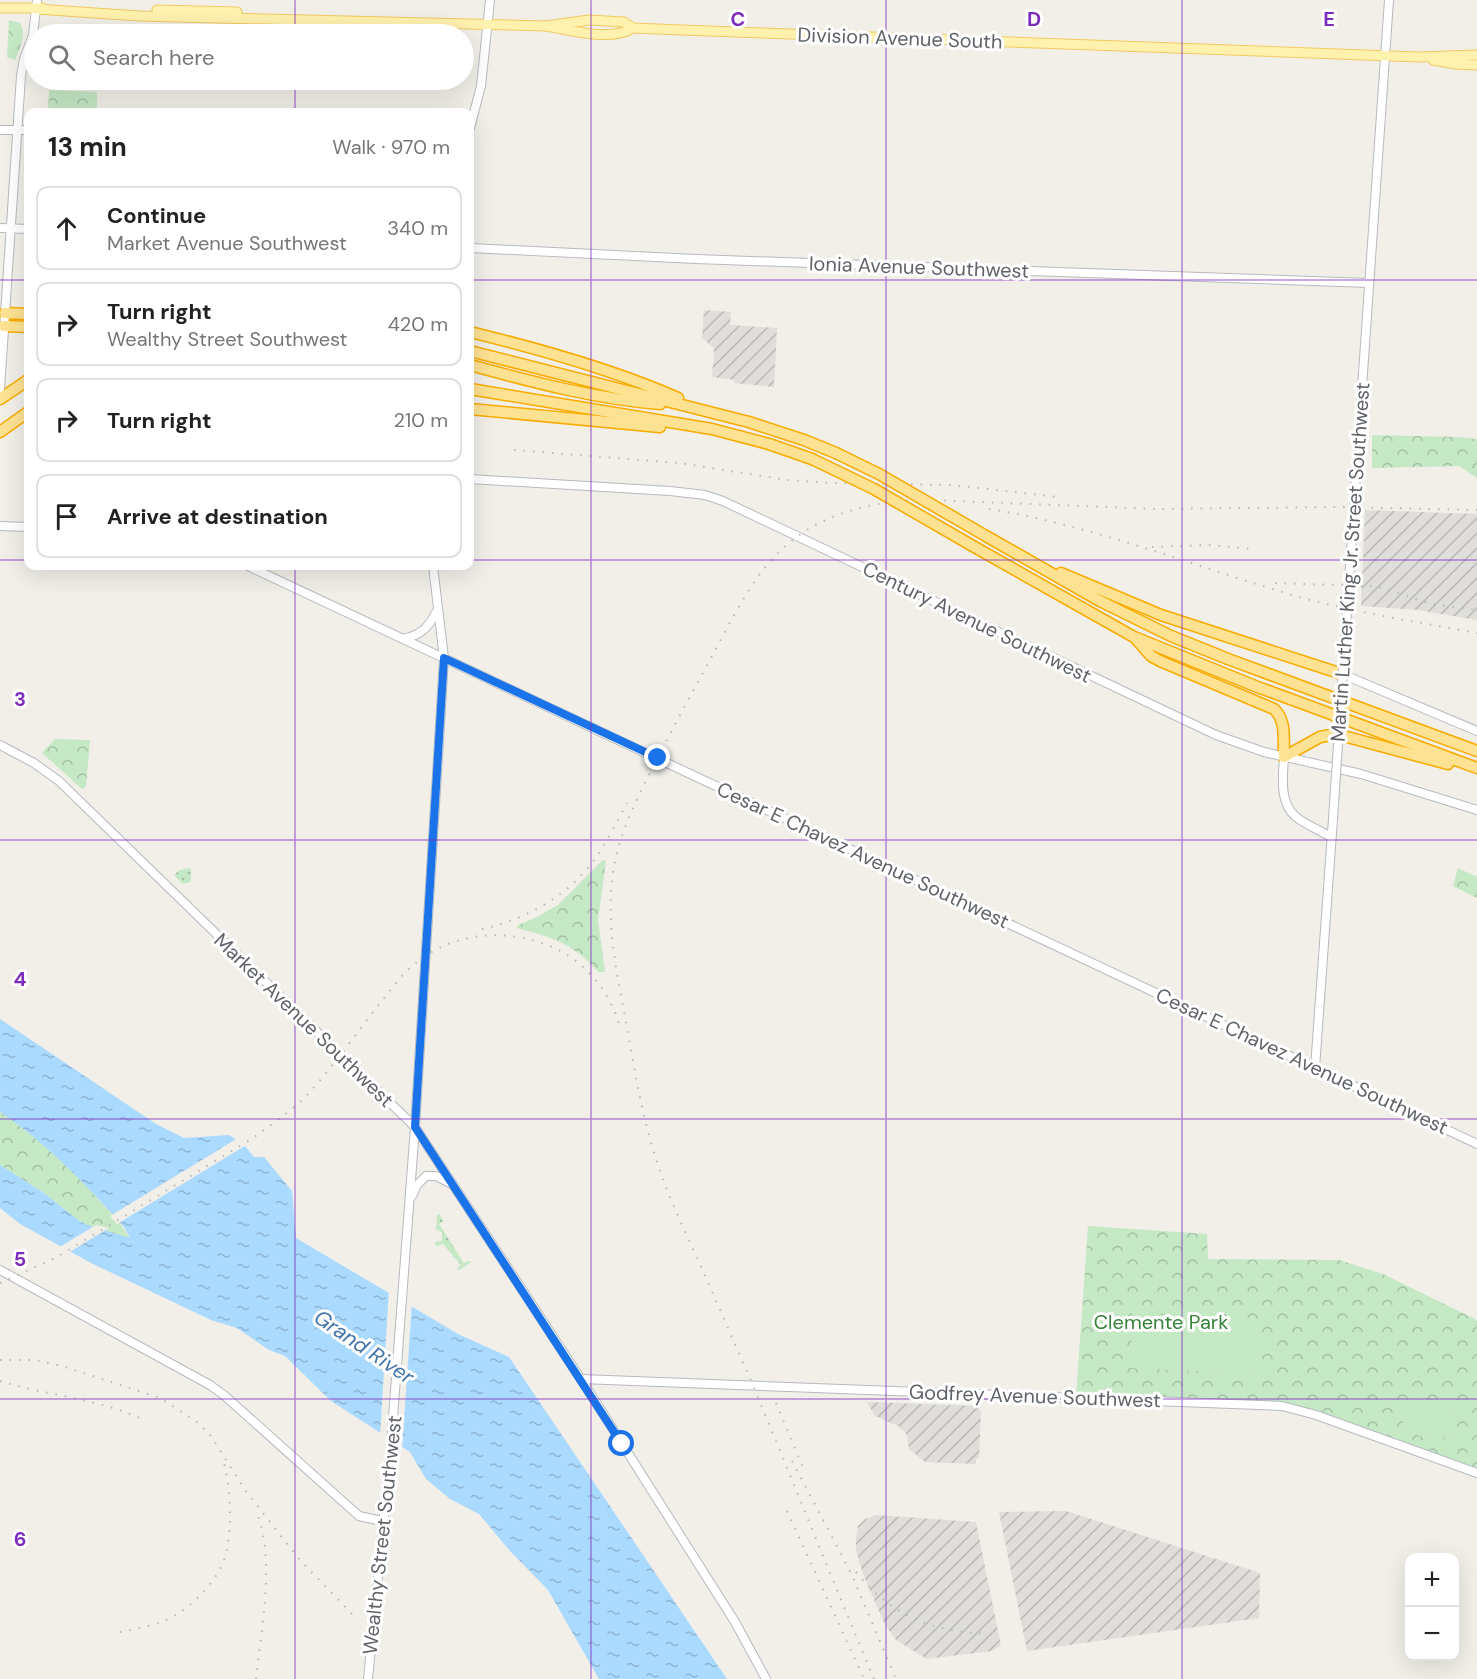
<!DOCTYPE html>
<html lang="en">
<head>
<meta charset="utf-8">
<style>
	body { margin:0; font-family:"DM Sans",sans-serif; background:#f2f2f2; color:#222 }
	.controls { position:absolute; right:18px; bottom:18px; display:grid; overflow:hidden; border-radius:12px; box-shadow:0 6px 24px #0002 }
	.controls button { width:54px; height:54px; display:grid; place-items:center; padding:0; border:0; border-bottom:2px solid #e0e0e0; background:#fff; color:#222; font:30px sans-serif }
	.stop { position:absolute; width:18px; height:18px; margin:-14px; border:4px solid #1a73e8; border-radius:50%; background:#fff }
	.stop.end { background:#1a73e8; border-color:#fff; box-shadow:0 2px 6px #0008 }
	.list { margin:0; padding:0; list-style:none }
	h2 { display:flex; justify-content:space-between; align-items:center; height:78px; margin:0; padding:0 24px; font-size:26px }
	h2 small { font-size:20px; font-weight:400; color:#767676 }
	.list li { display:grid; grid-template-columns:39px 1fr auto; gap:18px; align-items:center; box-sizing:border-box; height:84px; margin:0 12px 12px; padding:0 12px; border:2px solid #e0e0e0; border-radius:12px }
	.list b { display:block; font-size:22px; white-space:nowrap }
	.list p { margin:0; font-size:20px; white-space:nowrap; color:#767676 }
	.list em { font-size:20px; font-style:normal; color:#767676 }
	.icon { flex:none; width:33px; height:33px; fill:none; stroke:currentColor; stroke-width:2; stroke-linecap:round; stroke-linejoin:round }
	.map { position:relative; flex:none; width:1477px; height:1679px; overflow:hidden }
	.search { position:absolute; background:#fff; box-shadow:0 6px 24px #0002; left:24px; top:24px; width:450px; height:66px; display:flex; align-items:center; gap:15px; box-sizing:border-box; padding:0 21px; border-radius:33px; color:#767676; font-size:22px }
	.panel { position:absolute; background:#fff; box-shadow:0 6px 24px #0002; left:24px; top:108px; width:450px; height:462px; border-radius:12px }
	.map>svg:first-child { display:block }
	.industrial { fill:url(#industrial-furrows) }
	.grass { fill:url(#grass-dots) }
	.forest { fill:url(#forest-crowns) }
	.pitch { fill:#c5e8c5 }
	.water { fill:url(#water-ripples) }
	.pier { fill:#f1efe8 }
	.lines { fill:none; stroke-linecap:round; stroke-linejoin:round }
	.secondary-casing { stroke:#b6babf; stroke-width:10 }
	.primary-casing { stroke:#f2c960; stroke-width:11 }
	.highway-casing { stroke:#f9ab00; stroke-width:13 }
	.secondary { stroke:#fff; stroke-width:8 }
	.primary { stroke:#fff2af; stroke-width:9 }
	.highway { stroke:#fde293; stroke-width:10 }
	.rail { stroke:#b6b7b8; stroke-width:2; stroke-dasharray:1.5 8; stroke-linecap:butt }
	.secondary-bridge-casing { stroke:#b6babf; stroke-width:10; stroke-linecap:butt }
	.highway-bridge-casing { stroke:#f9ab00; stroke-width:13; stroke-linecap:butt }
	.secondary-bridge { stroke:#fff; stroke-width:8 }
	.highway-bridge { stroke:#fde293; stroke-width:10 }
	.route { stroke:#1a73e8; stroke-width:8 }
	.grid { fill:none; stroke:#7b2cbf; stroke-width:1.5; stroke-opacity:0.55 }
	.labels { text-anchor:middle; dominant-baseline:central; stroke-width:6; stroke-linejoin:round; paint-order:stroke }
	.street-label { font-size:20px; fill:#5f6368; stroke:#fff }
	.park-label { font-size:20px; fill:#348238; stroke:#fff }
	.water-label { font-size:21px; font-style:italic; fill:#4174aa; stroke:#fff }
	.grid-label { font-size:20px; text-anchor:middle; font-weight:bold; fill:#7b2cbf; stroke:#fff; stroke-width:6; stroke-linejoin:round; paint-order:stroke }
</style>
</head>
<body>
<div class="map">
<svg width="1477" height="1679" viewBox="0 0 1477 1679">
	<defs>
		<pattern id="industrial-furrows" width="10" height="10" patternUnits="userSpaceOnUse" patternTransform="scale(1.5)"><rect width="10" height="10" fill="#e0deda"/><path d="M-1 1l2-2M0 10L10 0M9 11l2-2" fill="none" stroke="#b9b8b5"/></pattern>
		<pattern id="grass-dots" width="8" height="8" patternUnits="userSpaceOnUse" patternTransform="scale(1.5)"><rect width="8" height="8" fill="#c5e8c5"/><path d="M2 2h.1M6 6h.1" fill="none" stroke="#a3c0a4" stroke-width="1.8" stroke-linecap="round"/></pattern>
		<pattern id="forest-crowns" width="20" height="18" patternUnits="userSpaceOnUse" patternTransform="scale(1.5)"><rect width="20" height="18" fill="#c5e8c5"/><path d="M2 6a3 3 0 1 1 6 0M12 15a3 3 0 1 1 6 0" fill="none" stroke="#a3c0a4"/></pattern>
		<pattern id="water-ripples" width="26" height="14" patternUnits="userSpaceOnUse" patternTransform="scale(1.5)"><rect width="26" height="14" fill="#aadaff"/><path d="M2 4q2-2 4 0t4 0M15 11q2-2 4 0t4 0" fill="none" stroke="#8eb4d2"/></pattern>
	</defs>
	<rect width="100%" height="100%" fill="#f1efe8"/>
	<g class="industrial">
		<path d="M704,310L731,312L730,325L777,328L774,387L734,383V380L712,377L714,348L702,338Z"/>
		<path d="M1365,510L1477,514V620L1418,610L1361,606Z"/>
		<path d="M867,1402L977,1406L981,1412L979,1458H976V1464L925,1462L909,1449L907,1436L905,1432L898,1426L875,1416Z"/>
		<path d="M1066,1511L1260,1573L1259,1618L1027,1651L999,1512Z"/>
		<path d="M876,1515L976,1522L1001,1646L991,1651L927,1659L896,1640L885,1625L863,1574L856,1550V1538L858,1526L865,1519Z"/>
	</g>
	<g class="grass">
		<path d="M189,868L191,869V882L183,884L174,875L180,870Z"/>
		<path d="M440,1214L443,1221L439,1224L464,1263L469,1261L471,1262L459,1270L457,1269L461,1265L442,1243L437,1247L435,1244V1242L442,1241V1232L436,1230L437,1215Z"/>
	</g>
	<g class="forest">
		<path d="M9,20L20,23C27,34 20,48 15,60L7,57Z"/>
		<path d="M49,90L97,92V112H48Z"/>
		<path d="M1372,435L1458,437L1477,439V478L1459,466L1372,468Z"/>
		<path d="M55,739L90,740L86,786L82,789L42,753Z"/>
		<path d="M603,860L606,861L598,920L605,972H599C592,966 586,958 578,953C561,939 538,934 517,928L518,925L537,917L558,905Z"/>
		<path d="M1458,868L1477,877V898L1453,886Z"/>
		<path d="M0,1112C36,1136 69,1166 98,1199C110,1212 122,1224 130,1239L87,1225L78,1220L44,1193L0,1165Z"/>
		<path d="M1088,1226L1207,1234L1208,1259L1339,1260L1383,1274L1477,1320V1473L1298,1409L1076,1397Z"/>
	</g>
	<g class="pitch">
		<path d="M1132,1313L1261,1319L1259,1374L1130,1368Z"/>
		<path d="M1412,1394L1454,1409L1445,1433L1454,1436L1453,1440L1444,1437L1441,1444L1400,1429Z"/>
	</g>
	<path class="water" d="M0,1019L156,1124L184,1138L229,1135L245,1146L254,1157H264L292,1191L296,1238L458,1334L509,1357L727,1679H599L548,1590L510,1551L479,1514L450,1499L426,1479L410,1452L331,1401L285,1356L269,1350L237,1328L211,1320L91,1263L20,1224L0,1208V1165L44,1193L78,1220L87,1225L130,1238L124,1227C86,1185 48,1144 0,1112Z"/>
	<g class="pier">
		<path d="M238,1138L248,1144L117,1224L110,1216Z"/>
		<path d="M96,1225L109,1228L68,1253L58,1248Z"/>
		<path d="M389,1289L412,1302L402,1450L380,1436Z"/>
	</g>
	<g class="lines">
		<defs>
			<g id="secondary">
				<path d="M470,128L481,86L490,0"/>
				<path d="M0,130H28"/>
				<path d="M0,228L28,229"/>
				<path d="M470,248L696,259L1369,283"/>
				<path d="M0,389L21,76L24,59L33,35L37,0"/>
				<path d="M1360,416L1389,0"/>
				<path d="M470,479L670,491L705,495L723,501L1216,735L1264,752L1361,774L1477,810"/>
				<path d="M0,526L28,527"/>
				<path d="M248,566L1477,1144"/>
				<path d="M406,638C423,634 429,626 437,611"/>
				<path d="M1342,674L1477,731"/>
				<path d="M0,745L34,763L59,781L415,1127L590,1393L735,1622L766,1679"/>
				<path d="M1284,757C1283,775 1279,802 1295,816C1305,825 1320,830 1331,837"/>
				<path d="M1315,1068L1333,819"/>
				<path d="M412,1196L417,1185L426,1176H436L452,1184"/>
				<path d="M0,1270L210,1385L225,1396L359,1516L382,1521"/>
				<path d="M581,1379L1282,1406L1316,1415L1477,1473"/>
				<path d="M368,1679L391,1444L415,1127L439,741L444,658L433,566"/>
			</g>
			<g id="primary">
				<path d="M0,8H42"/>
				<path d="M36,9L139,16L546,26C571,30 611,42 633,28"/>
				<path d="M157,10L237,12"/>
				<path d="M546,26L589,20L624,22L633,28L682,30L1419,57L1477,55"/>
				<path d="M1433,60L1456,64L1477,65"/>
			</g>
			<g id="highway">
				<path d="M5,313L28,314"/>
				<path d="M4,326L28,327"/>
				<path d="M470,332C540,349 612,369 678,398"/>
				<path d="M470,351L749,422L804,440L836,453"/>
				<path d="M470,365C532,382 596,399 660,404"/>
				<path d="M470,389L712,429L769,444L812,459"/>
				<path d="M0,399L28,380"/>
				<path d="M470,409L660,427"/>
				<path d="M0,432L28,412"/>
				<path d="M986,536L1100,601L1171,636L1228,659L1477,751"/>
				<path d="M978,549L1134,637L1255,686L1477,768"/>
				<path d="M1061,573L1161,615L1342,674"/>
				<path d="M1136,639L1151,656L1160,661L1274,709C1287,721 1283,740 1284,757L1320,737L1336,734L1448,764"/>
			</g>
		</defs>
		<use href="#secondary" class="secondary-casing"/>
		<use href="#primary" class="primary-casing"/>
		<use href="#highway" class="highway-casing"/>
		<use href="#secondary" class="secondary"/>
		<use href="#primary" class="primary"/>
		<use href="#highway" class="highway"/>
		<g class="rail">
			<path d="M514,450L679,463L788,480L830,483L952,485L1058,497"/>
			<path d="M989,509C1095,526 1196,567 1299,597C1357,613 1418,622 1477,633"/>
			<path d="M1152,547L1209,545L1253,549"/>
			<path d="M1275,583L1371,586L1387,589L1431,604L1477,610"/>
			<path d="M482,929C520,921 561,900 586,870C603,851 615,825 627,803"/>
			<path d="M0,1283L57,1257L253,1138C272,1124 293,1110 310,1092C335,1064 357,1032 381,1002C393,987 405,970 421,959C458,932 506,929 547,945C583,958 610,991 620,1027"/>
			<path d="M0,1360H35L62,1366L160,1398L196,1421L211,1436L245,1490L299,1559L353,1615"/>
			<path d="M0,1381C48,1396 98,1398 144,1420"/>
			<path d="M776,1403L804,1470"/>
			<path d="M792,1461L851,1573L896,1679"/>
			<path d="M787,1511L864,1679"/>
			<path d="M856,1572C891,1616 933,1632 989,1634"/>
			<path d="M120,1632C139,1628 161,1625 177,1614C194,1604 212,1585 221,1567C234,1541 231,1491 224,1463"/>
			<path d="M256,1679C261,1629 276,1558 256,1511"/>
			<path d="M874,1679C833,1581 793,1482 752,1383C735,1345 719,1307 702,1269C686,1233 668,1197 656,1159C641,1113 634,1065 625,1017C616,969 606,922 613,872C619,835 635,802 652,769C671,731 691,695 711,658C726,630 741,600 760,574C802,517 863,500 931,500L1156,509L1338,507L1477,510"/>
		</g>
		<defs>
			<path id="secondary-bridge" d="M1333,819L1360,416"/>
			<g id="highway-bridge">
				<path d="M836,453L879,474L986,536"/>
				<path d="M812,459L874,489L978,549"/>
			</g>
		</defs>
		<use href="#secondary-bridge" class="secondary-bridge-casing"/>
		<use href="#highway-bridge" class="highway-bridge-casing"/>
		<use href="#secondary-bridge" class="secondary-bridge"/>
		<use href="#highway-bridge" class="highway-bridge"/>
	</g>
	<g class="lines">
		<path class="route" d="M622,1444L415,1127L444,658L658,758"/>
	</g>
	<path class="grid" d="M295,0V34M591,0V1679M886,0V1679M1182,0V1679M295,80V112M0,280H28M470,280H1477M0,560H28M470,560H1477M295,566V1679M0,840H1477M0,1119H1477M0,1399H1477"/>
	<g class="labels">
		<g class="street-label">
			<text transform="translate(900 38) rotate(2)">Division Avenue South</text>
			<text transform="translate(919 267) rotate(2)">Ionia Avenue Southwest</text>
			<text transform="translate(1350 562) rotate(-86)">Martin Luther King Jr. Street Southwest</text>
			<text transform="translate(977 622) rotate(26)">Century Avenue Southwest</text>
			<text transform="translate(863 855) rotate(25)">Cesar E Chavez Avenue Southwest</text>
			<text transform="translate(304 1020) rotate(44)">Market Avenue Southwest</text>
			<text transform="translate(1302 1061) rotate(25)">Cesar E Chavez Avenue Southwest</text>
			<text transform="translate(1035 1396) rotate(2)">Godfrey Avenue Southwest</text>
			<text transform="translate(382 1535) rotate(-84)">Wealthy Street Southwest</text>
		</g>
		<g class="park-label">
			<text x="1161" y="1322">Clemente Park</text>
		</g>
		<g class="water-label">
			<text transform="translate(364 1347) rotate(34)">Grand River</text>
		</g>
	</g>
	<g class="grid-label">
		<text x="738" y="26">C</text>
		<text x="1034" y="26">D</text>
		<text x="1329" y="26">E</text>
		<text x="20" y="706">3</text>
		<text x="20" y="986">4</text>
		<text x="20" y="1266">5</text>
		<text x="20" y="1546">6</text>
	</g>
</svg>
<div class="controls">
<button>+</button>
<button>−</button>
</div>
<div class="stop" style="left:622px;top:1444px"></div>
<div class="stop end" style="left:658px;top:758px"></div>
<div class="search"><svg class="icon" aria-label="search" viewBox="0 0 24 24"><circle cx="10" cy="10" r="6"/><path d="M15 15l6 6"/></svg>Search here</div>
<section class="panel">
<h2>13 min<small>Walk · 970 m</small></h2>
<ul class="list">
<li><svg class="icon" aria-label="ahead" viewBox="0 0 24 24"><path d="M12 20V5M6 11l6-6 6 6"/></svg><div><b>Continue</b><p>Market Avenue Southwest</p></div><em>340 m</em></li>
<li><svg class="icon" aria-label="right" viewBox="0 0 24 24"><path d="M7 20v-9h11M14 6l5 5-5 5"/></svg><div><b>Turn right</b><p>Wealthy Street Southwest</p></div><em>420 m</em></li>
<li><svg class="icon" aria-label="right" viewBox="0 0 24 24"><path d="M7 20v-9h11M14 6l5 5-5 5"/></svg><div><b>Turn right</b></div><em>210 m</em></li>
<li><svg class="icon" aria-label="arrive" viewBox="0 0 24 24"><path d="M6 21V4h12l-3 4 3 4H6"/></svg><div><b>Arrive at destination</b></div></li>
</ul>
</section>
</div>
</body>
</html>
